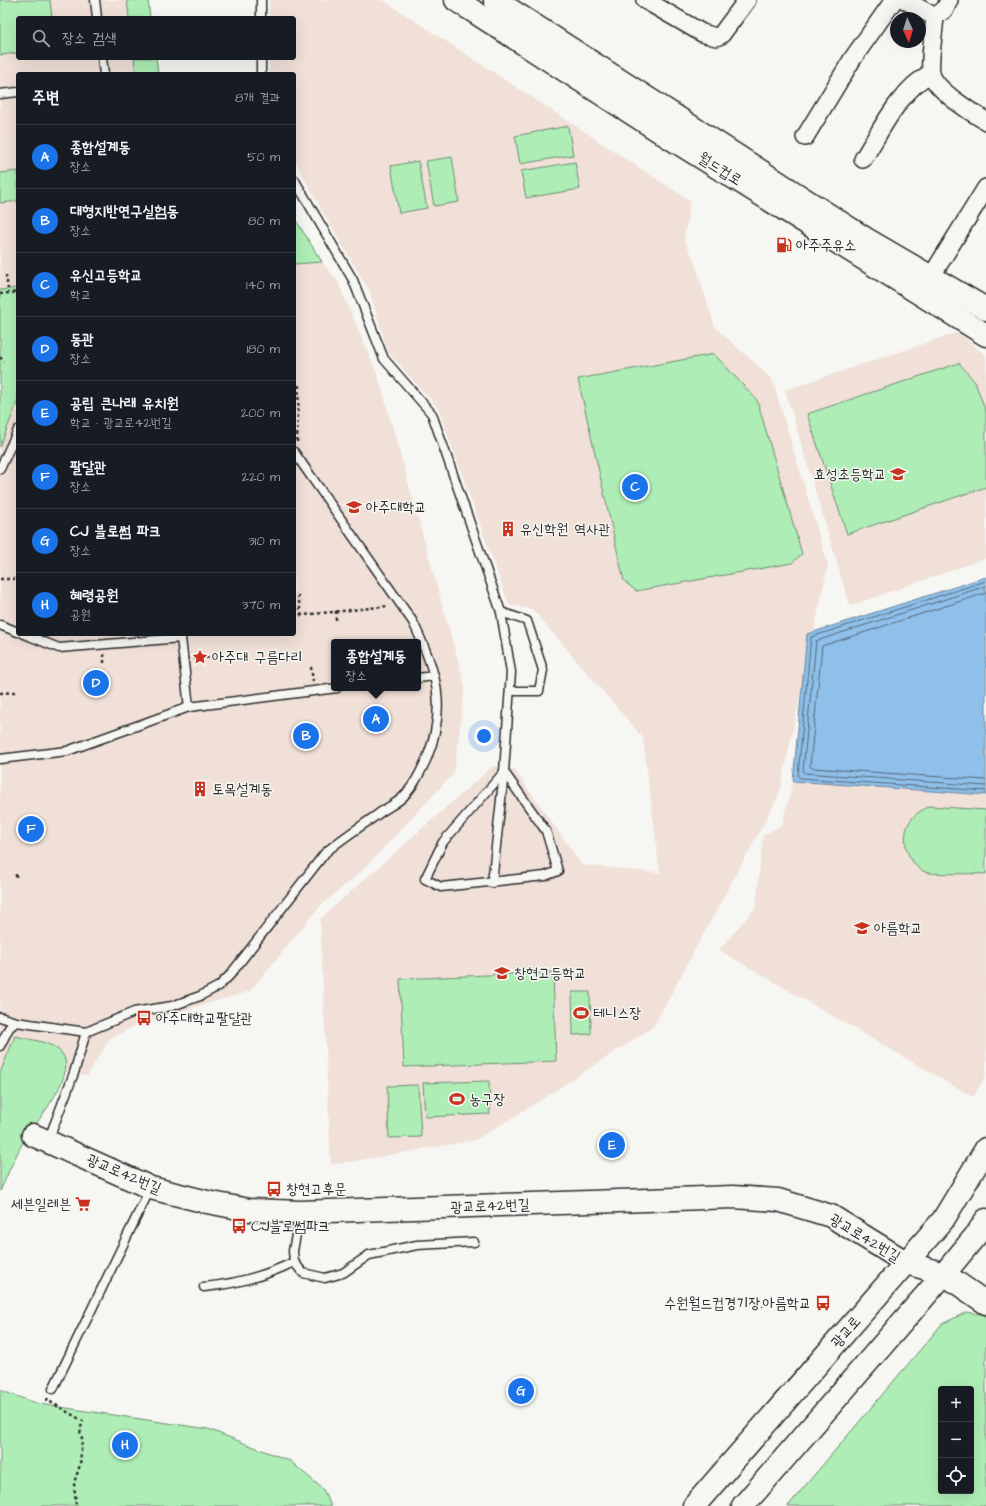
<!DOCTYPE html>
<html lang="ko">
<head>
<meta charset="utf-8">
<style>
	body { margin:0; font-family:"Architects Daughter","Poor Story",sans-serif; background:#20242c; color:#f1f3f6 }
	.controls { position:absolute; right:12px; bottom:12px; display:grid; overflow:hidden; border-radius:4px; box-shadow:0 4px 16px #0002 }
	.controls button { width:36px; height:36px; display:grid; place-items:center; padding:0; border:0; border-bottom:1px solid #363941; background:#171b24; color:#f1f3f6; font:20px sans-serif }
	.compass { position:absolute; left:890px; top:12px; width:36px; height:36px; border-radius:50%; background:#171b24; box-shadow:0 4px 16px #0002; rotate:176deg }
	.you { position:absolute; left:484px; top:736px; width:14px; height:14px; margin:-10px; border:3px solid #fff; border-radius:50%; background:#1a73e8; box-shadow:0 0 0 6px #1a73e833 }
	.badge { display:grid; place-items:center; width:26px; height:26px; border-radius:50%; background:#1a73e8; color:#fff; font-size:13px; font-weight:700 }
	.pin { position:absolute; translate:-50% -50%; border:2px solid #fff; box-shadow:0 1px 4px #0006 }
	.popup { position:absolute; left:331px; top:639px; width:90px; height:52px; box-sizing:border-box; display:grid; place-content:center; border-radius:4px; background:#171b24; filter:drop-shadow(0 1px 3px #0005); font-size:13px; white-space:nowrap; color:#9ea1a6 }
	.popup b { font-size:15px; color:#f1f3f6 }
	.popup::after { content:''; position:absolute; left:50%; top:100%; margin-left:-8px; border:8px solid transparent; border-top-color:#171b24 }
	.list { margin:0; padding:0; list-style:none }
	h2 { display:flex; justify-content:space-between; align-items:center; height:52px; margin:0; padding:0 16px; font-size:17px }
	h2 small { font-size:13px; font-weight:400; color:#9ea1a6 }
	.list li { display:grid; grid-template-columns:26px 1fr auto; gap:12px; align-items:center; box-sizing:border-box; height:64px; padding:0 16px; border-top:1px solid #363941 }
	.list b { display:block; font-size:15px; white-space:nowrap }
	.list p { margin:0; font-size:13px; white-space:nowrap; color:#9ea1a6 }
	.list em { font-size:13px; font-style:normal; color:#9ea1a6 }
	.icon { flex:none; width:22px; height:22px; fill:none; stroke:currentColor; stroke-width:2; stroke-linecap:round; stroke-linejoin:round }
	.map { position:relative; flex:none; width:986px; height:1506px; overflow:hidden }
	.search { position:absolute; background:#171b24; box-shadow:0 4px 16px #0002; left:16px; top:16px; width:280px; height:44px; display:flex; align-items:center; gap:10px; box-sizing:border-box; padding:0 14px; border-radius:4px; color:#9ea1a6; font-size:15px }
	.panel { position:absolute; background:#171b24; box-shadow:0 4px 16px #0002; left:16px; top:72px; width:280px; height:564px; border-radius:4px }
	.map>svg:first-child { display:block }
	.built { fill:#f0e0d8; fill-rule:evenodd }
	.green { fill:#aeeeb6; stroke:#6c8c70; fill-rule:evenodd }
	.water { fill:#8fc0ea; stroke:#67849e }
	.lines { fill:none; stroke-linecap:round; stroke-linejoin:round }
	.shore { stroke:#536777; stroke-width:1 }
	.lane-casing { stroke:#2b2b2b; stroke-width:11 }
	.street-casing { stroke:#2b2b2b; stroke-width:20 }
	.secondary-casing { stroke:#2b2b2b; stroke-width:25 }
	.path { stroke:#2b2b2b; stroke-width:2.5; stroke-dasharray:3 3; stroke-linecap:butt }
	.lane { stroke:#f6f6f2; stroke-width:8 }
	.street { stroke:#f6f6f2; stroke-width:17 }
	.secondary { stroke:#f6f6f2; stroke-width:22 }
	.labels { text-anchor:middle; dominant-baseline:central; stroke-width:3; stroke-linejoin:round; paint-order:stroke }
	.street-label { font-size:15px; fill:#2b2b2b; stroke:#f6f6f2 }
	.poi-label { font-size:15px; fill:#2b2b2b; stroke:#f6f6f2; text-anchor:start }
</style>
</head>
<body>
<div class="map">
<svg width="986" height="1506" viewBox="0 0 986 1506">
	<rect width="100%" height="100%" fill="#f6f6f2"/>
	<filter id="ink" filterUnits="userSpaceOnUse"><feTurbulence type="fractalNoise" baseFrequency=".025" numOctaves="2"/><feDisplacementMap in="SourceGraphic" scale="8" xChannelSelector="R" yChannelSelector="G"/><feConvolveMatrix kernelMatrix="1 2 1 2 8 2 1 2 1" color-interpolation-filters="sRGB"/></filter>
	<g filter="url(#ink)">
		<g class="built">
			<path d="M0,0H127L129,18H18V58H134L136,74H18V634H294V264L322,262L337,280L379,379L465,686L454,773L359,874L321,905L250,991L139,1024L110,1038L87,1076L66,1072L63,1055L15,1036L0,1073ZM334,642H418V688H334Z"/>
			<path d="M269,0H383L690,201L684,241L693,258L715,327L772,379L828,565L779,795L653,1027L544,1098L476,1140L331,1165L320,919L493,766L514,769L582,865L660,873L643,738L532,609L509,605L438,408L388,352L369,290L323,213L294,158V74H269V58H294V18H269Z"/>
			<path d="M959,332L986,356V558L850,606L785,390Z"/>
			<path d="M793,781L986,795V1075L973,1097L719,950L756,907L763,835L782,825Z"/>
		</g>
		<g class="green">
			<path d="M0,0H50L52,18H18V53L0,55Z"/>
			<path d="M127,0H148L150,18H129Z"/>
			<path d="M134,58H156L158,74H136Z"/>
			<path d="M568,126L573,155L520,164L515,136Z"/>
			<path d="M452,157L459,202L434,206L426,161Z"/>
			<path d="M418,161L427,208L399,213L391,166Z"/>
			<path d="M575,162L580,189L526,198L521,171Z"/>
			<path d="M18,171V201L0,203V173Z"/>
			<path d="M294,217L322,262L294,264Z"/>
			<path d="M18,288V400L0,447V290Z"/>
			<path d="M714,354L757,400L802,554L792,563L636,591L624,581L578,379Z"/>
			<path d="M959,363L975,382L986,412V487L847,534L807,414Z"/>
			<path d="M928,806L986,810V874C975,873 933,875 925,872C905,863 899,833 913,817C917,813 923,810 928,806Z"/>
			<path d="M553,972L556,1061L404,1067L400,979Z"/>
			<path d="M572,992H590L591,1034L573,1035Z"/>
			<path d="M15,1036C30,1040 54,1041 63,1055C77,1077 33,1125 22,1144C14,1159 7,1176 0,1191V1073Z"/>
			<path d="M489,1081L490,1114L425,1117L423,1083Z"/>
			<path d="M418,1085L421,1137L389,1138L387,1086Z"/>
			<path d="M967,1312L986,1315V1506H788L942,1324ZM941,1389H971V1491H941Z"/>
			<path d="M0,1388L2,1391L39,1404L208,1429L290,1461L323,1489L331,1506H0Z"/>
		</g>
		<path class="water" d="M986,577V795L793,781L807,634Z"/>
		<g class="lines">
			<g class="shore">
				<path d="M986,581L811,637L798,776L800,778L986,791"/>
				<path d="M986,586L816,641L803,771L805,773L986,786"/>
				<path d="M986,593L822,646L810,766L812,768L986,780"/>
			</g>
			<defs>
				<g id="lane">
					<path d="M95,0L97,18"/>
					<path d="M261,18V0"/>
					<path d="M102,58L104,74"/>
					<path d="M261,74V58"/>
					<path d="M0,94L18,92"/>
					<path d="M294,179L353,280L384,359L432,414L501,612L511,672L504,772L492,883"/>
					<path d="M0,469L18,430"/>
					<path d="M501,612L527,621L543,670L539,691H510"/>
					<path d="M0,625L18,632"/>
					<path d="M418,678L434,676"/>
					<path d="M189,707L337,688"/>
					<path d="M0,759L67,751L189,707L181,638L59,648L24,634"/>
					<path d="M504,772L546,831L558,871L545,876L441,887L425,879L443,842Z"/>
					<path d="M0,1017L16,1022L86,1032L134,1012L172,1006L200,996L219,986L230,975L325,853C342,838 362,826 381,812C388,807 397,803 403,797C414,786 421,771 427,758C448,705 436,671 413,622L294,452"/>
					<path d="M0,1046L9,1028L16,1022"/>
					<path d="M48,1141L74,1073L86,1032"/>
					<path d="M300,1213L293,1251L294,1262L303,1273L325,1278L343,1273L369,1255L417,1245L474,1242"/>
					<path d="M204,1287C237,1284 265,1276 294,1262"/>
					<path d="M53,1389L150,1189"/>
				</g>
				<g id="street">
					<path d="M645,0L702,33L716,37L721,35L747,0"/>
					<path d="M905,0L935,17"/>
					<path d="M949,0L945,9L935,17C934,30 929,62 931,73C934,89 972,113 986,121"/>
					<path d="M805,137L853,58L894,0"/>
					<path d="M863,159C882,129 899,91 931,73"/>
					<path d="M931,277L986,188"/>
				</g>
				<g id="secondary">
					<path d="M456,0L667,136L986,335"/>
					<path d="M495,0L866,239L986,309"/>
					<path d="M33,1135L151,1188L207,1202L249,1210L300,1212L733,1197L778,1200L831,1216L907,1263L944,1274L986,1303"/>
					<path d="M694,1506L943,1220L986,1149"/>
					<path d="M743,1506L944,1274L977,1234L986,1220"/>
				</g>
			</defs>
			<use href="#lane" class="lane-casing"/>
			<use href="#street" class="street-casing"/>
			<use href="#secondary" class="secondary-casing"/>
			<g class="path">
				<path d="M6,275L8,289"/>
				<path d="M0,294L18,292"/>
				<path d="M0,357L4,362"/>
				<path d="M297,442L299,382"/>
				<path d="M0,579H18"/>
				<path d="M298,595L301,615"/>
				<path d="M336,611V622"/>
				<path d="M294,616L389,606"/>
				<path d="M104,654V663"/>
				<path d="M194,659L215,657"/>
				<path d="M311,667L313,681"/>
				<path d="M0,693L17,692"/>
				<path d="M16,874V877"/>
				<path d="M48,1398L47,1400L83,1421L80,1430L82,1439L80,1465L74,1483L76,1506"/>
			</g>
			<use href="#lane" class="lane"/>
			<use href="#street" class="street"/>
			<use href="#secondary" class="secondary"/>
		</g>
	</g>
	<defs>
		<symbol id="fuel-bare" viewBox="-9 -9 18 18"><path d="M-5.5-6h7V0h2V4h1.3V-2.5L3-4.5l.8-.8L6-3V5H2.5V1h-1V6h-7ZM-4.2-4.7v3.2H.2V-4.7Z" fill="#c8321e" stroke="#f6f6f2" stroke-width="2.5" paint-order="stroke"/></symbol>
		<symbol id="school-bare" viewBox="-9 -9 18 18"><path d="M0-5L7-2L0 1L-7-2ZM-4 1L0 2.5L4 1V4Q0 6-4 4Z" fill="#c8321e" stroke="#f6f6f2" stroke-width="2.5" paint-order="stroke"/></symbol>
		<symbol id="university-bare" viewBox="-9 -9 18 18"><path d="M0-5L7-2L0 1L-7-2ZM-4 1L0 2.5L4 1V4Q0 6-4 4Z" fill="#c8321e" stroke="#f6f6f2" stroke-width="2.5" paint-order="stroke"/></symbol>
		<symbol id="building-bare" viewBox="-9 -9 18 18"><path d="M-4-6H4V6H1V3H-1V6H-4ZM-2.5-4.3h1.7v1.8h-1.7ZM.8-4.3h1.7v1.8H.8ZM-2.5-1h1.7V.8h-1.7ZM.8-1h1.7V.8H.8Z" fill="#c8321e" stroke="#f6f6f2" stroke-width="2.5" paint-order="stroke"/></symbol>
		<symbol id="sight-bare" viewBox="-9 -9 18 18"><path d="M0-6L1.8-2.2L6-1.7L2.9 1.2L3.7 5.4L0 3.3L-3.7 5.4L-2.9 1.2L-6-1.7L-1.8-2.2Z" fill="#c8321e" stroke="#f6f6f2" stroke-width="2.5" paint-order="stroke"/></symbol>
		<symbol id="stadium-bare" viewBox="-9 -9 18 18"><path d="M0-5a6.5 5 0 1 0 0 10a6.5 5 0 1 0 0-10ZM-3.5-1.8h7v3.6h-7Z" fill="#c8321e" stroke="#f6f6f2" stroke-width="2.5" paint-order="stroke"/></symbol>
		<symbol id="bus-bare" viewBox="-9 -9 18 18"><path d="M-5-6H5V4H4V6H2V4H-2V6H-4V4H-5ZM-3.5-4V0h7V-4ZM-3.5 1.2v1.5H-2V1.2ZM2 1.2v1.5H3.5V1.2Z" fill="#c8321e" stroke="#f6f6f2" stroke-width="2.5" paint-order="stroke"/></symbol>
		<symbol id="supermarket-bare" viewBox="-9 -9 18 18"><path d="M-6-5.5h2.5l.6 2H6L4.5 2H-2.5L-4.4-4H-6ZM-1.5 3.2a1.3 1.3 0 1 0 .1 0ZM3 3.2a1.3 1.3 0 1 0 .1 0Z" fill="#c8321e" stroke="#f6f6f2" stroke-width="2.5" paint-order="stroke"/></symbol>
	</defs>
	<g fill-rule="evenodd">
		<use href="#fuel-bare" x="773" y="234" width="22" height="22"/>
		<use href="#school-bare" x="887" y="463" width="22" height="22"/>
		<use href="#university-bare" x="343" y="496" width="22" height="22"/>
		<use href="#building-bare" x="497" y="518" width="22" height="22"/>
		<use href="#sight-bare" x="189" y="646" width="22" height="22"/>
		<use href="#building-bare" x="189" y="778" width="22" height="22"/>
		<use href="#school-bare" x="851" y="917" width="22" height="22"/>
		<use href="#school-bare" x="491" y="962" width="22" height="22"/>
		<use href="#stadium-bare" x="570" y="1002" width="22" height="22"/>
		<use href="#bus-bare" x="133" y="1007" width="22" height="22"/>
		<use href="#stadium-bare" x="446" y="1088" width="22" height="22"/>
		<use href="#bus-bare" x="263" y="1178" width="22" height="22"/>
		<use href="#supermarket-bare" x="72" y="1193" width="22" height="22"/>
		<use href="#bus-bare" x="228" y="1215" width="22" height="22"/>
		<use href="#bus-bare" x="812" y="1292" width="22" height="22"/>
	</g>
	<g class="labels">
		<g class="street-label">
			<text transform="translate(720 169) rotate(32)">월드컵로</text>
			<text transform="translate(124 1174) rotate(23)">광교로42번길</text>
			<text transform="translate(490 1206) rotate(-2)">광교로42번길</text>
			<text transform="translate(865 1238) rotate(31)">광교로42번길</text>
			<text transform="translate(846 1332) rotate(-49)">광교로</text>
		</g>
		<g class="poi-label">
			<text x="796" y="245">아주주유소</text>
			<text x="886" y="474" text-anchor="end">효성초등학교</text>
			<text x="366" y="507">아주대학교</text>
			<text x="520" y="529">유신학원 역사관</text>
			<text x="212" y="657">아주대 구름다리</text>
			<text x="212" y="789">토목설계동</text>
			<text x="874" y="928">아름학교</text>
			<text x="514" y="973">창현고등학교</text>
			<text x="593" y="1013">테니스장</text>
			<text x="156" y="1018">아주대학교팔달관</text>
			<text x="469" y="1099">농구장</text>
			<text x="286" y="1189">창현고후문</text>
			<text x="71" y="1204" text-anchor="end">세븐일레븐</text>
			<text x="251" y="1226">CJ블로썸파크</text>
			<text x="811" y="1303" text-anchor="end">수원월드컵경기장.아름학교</text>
		</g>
	</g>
</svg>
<div class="controls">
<button>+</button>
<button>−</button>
<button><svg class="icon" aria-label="locate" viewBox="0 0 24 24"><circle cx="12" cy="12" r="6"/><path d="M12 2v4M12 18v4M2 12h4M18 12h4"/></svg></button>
</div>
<svg class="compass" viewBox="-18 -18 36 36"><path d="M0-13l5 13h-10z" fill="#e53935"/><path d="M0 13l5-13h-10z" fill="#9ea1a6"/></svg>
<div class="you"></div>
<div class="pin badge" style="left:376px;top:719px">A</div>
<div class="popup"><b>종합설계동</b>장소</div>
<div class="pin badge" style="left:306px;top:736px">B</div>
<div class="pin badge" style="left:635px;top:487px">C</div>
<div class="pin badge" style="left:96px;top:683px">D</div>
<div class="pin badge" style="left:612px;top:1145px">E</div>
<div class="pin badge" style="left:31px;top:829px">F</div>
<div class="pin badge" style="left:521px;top:1391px">G</div>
<div class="pin badge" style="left:125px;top:1445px">H</div>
<div class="search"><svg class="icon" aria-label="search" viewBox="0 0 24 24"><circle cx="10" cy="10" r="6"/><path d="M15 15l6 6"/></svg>장소 검색</div>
<section class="panel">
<h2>주변<small>8개 결과</small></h2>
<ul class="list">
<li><span class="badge">A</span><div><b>종합설계동</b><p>장소</p></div><em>50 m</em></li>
<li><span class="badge">B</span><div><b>대형지반연구실험동</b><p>장소</p></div><em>80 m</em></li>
<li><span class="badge">C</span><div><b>유신고등학교</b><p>학교</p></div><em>140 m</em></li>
<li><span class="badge">D</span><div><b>동관</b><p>장소</p></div><em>180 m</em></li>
<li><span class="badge">E</span><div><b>공립 큰나래 유치원</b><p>학교 · 광교로42번길</p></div><em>200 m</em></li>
<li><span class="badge">F</span><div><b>팔달관</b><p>장소</p></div><em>220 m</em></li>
<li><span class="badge">G</span><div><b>CJ 블로썸 파크</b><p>장소</p></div><em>310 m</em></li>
<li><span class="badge">H</span><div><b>혜령공원</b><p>공원</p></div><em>370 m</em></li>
</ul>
</section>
</div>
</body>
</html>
